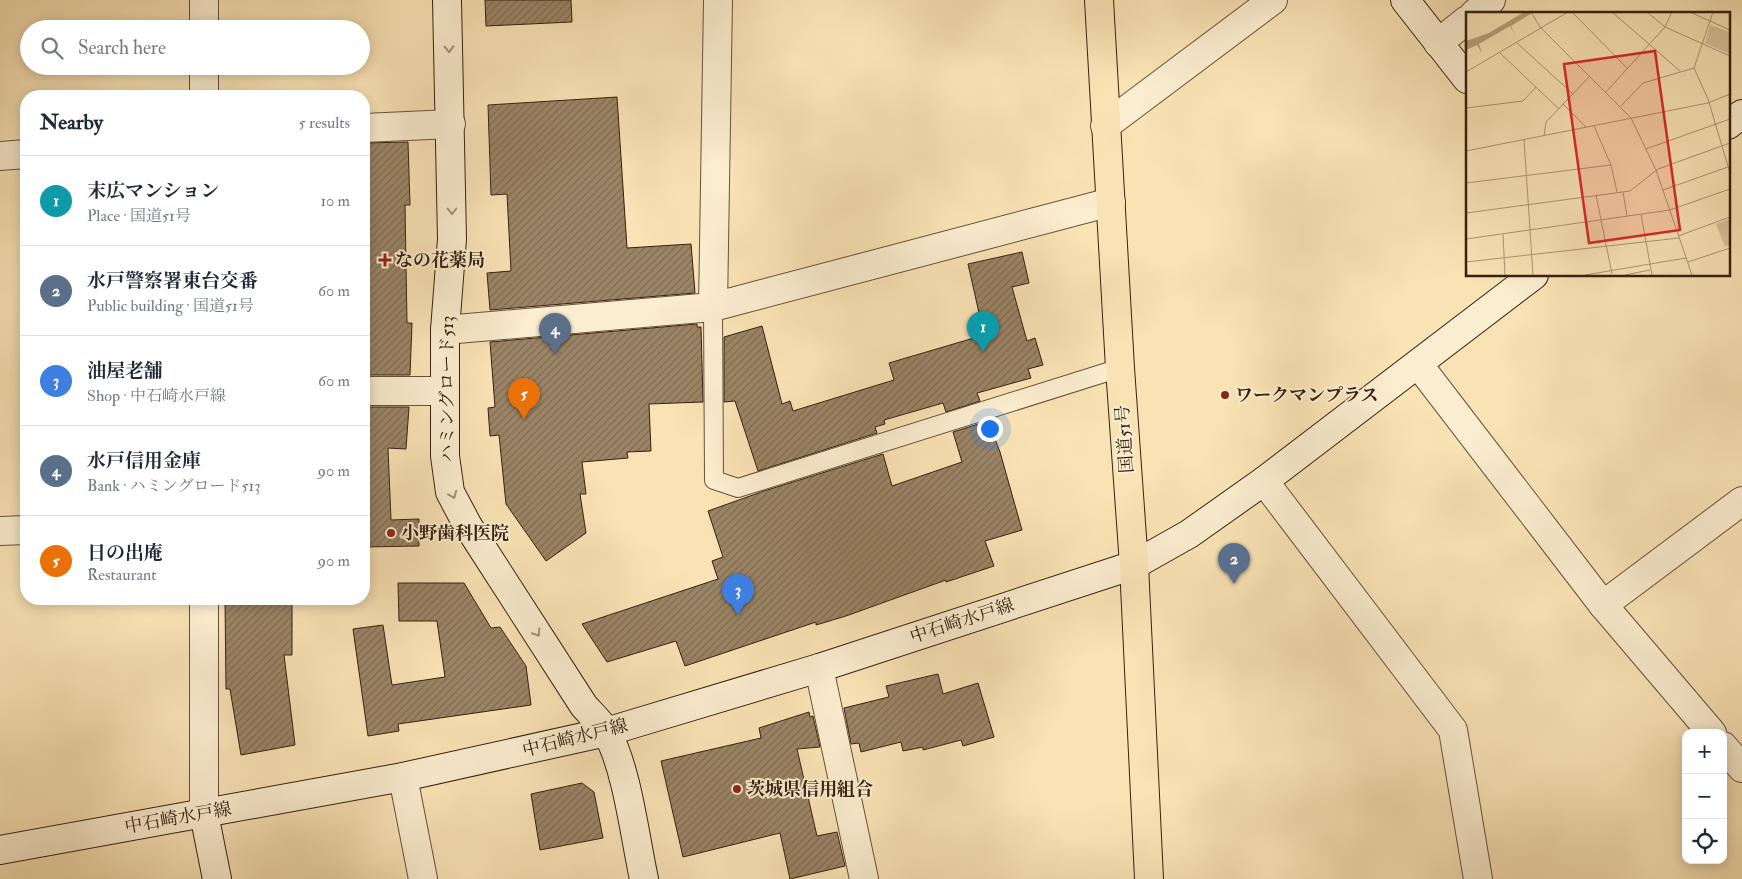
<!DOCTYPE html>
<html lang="en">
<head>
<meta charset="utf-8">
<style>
	body { margin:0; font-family:"IM FELL Double Pica","Noto Serif JP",serif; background:#f2f2f3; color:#1f2937 }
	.controls { position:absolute; right:15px; bottom:15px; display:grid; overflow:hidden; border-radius:10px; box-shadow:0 2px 12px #0003 }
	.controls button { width:45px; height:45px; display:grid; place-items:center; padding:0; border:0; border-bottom:1px solid #e0e1e3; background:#fff; color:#1f2937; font:25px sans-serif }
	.you { position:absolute; left:989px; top:428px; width:18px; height:18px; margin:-12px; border:4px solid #fff; border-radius:50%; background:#1a73e8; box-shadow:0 0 0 8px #1a73e833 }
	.badge { display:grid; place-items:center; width:32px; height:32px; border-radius:50%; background:#8f2418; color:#fff; font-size:16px; font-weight:700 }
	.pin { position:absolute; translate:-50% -41px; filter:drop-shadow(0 1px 2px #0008) }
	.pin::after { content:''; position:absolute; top:26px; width:18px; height:15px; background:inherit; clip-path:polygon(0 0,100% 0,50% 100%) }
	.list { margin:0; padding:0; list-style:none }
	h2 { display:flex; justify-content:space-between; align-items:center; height:65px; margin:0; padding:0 20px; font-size:21px }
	h2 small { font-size:16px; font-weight:400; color:#747a83 }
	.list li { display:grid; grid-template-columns:32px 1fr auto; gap:15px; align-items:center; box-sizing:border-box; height:90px; padding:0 20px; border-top:1px solid #e0e1e3 }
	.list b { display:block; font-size:19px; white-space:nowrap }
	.list p { margin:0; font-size:16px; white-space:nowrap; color:#747a83 }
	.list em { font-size:16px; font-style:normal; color:#747a83 }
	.icon { flex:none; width:28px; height:28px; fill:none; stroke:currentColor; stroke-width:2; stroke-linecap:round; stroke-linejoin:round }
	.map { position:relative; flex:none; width:1742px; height:879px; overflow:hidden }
	.search { position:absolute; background:#fff; box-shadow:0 2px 12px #0003; left:20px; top:20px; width:350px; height:55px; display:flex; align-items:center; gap:12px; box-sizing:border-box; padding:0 18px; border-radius:28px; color:#747a83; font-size:19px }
	.panel { position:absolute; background:#fff; box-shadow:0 2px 12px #0003; left:20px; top:90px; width:350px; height:515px; border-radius:20px }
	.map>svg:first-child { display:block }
	.building { fill:url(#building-hatch); stroke:#362011 }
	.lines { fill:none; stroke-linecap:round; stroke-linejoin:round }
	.lane-casing { stroke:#67513a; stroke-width:20 }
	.street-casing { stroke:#67513a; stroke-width:30 }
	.secondary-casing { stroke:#362011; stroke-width:30 }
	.highway-casing { stroke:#362011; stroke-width:30 }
	.lane { stroke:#fbedcf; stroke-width:18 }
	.street { stroke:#fbedcf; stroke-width:28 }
	.secondary { stroke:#fbedcf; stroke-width:28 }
	.highway { stroke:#f9e3b5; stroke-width:28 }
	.oneway { stroke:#a2917a }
	.poi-dot { fill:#8f2418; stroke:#fbedcf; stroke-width:2 }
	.labels { text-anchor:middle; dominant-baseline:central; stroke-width:4; stroke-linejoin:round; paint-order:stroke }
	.poi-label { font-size:18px; font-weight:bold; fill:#362011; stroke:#fbedcf; text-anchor:start }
	.street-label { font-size:18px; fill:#362011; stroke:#fbedcf }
	.inset-road { fill:none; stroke:#ab9573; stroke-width:1 }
	.view { fill:#d62828; fill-opacity:0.15; stroke:#d62828; stroke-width:2.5 }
	.inset-edge { fill:none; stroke:#362011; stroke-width:2.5 }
</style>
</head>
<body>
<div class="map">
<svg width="1742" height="879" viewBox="0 0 1742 879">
	<defs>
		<pattern id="building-hatch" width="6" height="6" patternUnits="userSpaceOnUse" patternTransform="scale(1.25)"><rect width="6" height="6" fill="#9b8566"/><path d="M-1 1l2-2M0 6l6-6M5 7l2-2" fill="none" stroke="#7f6c53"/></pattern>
	</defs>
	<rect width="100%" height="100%" fill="#f9e3b5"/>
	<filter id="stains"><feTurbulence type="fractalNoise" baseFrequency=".004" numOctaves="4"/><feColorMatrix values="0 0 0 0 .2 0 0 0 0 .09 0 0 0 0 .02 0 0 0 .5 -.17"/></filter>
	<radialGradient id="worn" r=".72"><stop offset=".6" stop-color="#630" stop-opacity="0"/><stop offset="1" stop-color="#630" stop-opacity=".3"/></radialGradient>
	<g class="building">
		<path d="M485,0H571L572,22L486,26Z"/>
		<path d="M617,97L627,248L691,244L695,293L490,310L487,273L511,271L507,194L491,195L488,105Z"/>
		<path d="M408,142L410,205H405L407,323H412L410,375H364V143Z"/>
		<path d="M1022,252L1029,283L1012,287L1027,341L1035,338L1043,365L1028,369L1031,378L977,393L980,401L946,412L943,403L884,420L885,424L875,427L877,433L758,471L735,401L724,402V337L762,326L782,404L790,401L793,411L894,380L889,363L984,335L968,264Z"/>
		<path d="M697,324V327H701L703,402L649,404L651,451L627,452L628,458L582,462L586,494H580L586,533L546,561L506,504L499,435L490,436L488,408L495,407L490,342Z"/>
		<path d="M364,407H409L406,449L388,448L391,520L419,519V546L364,547Z"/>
		<path d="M988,421L1000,452L1022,530L985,541L994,566L946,582V580L846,616L816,625V622L685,666L676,641L607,662L582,624L718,579L712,561L723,557L708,511L764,491L883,454L892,486L962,462L953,432Z"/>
		<path d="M398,583H464L491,628L500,627L526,666L531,705L398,724L399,731L368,736L353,629L383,625L392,685L445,677L437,621H399Z"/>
		<path d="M225,599H292V655H284L295,745L241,755L230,689H226Z"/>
		<path d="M938,674L943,694L978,683L994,737L963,746L961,740L923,750V747L903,751L901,742L861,752L859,743L851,744L844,708L889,697L886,686Z"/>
		<path d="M809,712L810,717L813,716L820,747L797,749L817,836L837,832L845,866L790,879L780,833L683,857L661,761L761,738L759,728Z"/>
		<path d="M582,783L594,792L603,838L540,850L531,794Z"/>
	</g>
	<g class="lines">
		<defs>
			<path id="lane" d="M713,307L714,480L738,488L1120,368"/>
			<g id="street">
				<path d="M1474,14L1491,0"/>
				<path d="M204,29V0"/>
				<path d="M1438,43L1467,20"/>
				<path d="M204,96V66"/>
				<path d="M1105,126L1273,0"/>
				<path d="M364,128L451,124"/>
				<path d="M0,156L26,154"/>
				<path d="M713,307L718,0"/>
				<path d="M445,330L713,307L1111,202"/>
				<path d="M1418,364L1603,605L1712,733"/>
				<path d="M364,391H445"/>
				<path d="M1264,481L1453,730L1478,879"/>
				<path d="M0,531L26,530"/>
				<path d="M204,599V814"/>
				<path d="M1603,605L1742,501"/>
				<path d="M819,668L864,879"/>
				<path d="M1723,746L1742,768"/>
				<path d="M403,777L423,879"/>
			</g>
			<g id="secondary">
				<path d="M447,0L452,239L445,330V456L450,492L468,526L584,706C592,715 601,723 607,733C627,768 635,838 644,879"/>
				<path d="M1405,0L1467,79"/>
				<path d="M1728,125L1742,114"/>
				<path d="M204,814L217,879"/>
				<path d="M0,850L403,777L606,732L819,668L1134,565L1189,534L1264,481L1534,275"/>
			</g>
			<path id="highway" d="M1099,0L1120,368L1134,565L1149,879"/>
		</defs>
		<use href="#lane" class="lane-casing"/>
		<use href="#street" class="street-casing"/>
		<use href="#secondary" class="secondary-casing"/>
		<use href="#highway" class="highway-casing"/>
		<use href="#lane" class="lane"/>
		<use href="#street" class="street"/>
		<use href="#secondary" class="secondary"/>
		<use href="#highway" class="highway"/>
	</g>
	<defs><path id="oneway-chevron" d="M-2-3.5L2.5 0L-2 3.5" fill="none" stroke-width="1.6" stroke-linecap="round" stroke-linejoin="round" transform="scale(1.25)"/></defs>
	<g class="oneway">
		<use href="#oneway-chevron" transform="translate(449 49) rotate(88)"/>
		<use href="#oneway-chevron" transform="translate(452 211) rotate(90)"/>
		<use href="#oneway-chevron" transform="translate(453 495) rotate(68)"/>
		<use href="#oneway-chevron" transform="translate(537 633) rotate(57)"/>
	</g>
	<g class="poi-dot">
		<path d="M382.5 252.5h5v5h5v5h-5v5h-5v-5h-5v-5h5z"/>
		<circle cx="1225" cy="395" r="5"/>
		<circle cx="391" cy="533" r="5"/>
		<circle cx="737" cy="789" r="5"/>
	</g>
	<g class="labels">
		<g class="poi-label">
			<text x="395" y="260">なの花薬局</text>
			<text x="1235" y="395">ワークマンプラス</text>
			<text x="401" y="533">小野歯科医院</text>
			<text x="747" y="789">茨城県信用組合</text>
		</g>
		<g class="street-label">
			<text transform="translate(447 389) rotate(-90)">ハミングロード513</text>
			<text transform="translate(1125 439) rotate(-94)">国道51号</text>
			<text transform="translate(962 621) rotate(-18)">中石崎水戸線</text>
			<text transform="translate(575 738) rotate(-14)">中石崎水戸線</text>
			<text transform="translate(178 818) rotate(-10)">中石崎水戸線</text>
		</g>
	</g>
	<g transform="translate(1466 12)">
		<rect width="264" height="264" fill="#f9e3b5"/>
		<path d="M244,13L264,20V42L239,31ZM264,207V233L259,235L250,212Z" fill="#d8c299"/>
		<path d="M58,0H68L45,14L50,24L44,14L13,32L16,41L11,33L0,38V29L23,21Z" fill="#b7a17d"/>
		<path class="inset-road" d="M65,0L74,15L165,106M106,0L162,57M146,0L214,59M181,0L199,15L264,44M224,0L264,18M247,0L228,56L242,87L264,161M51,31L107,82M34,41L93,97M0,60L102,0M140,80L199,15L206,0M97,92L120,115M155,94L177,71L228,56M0,96L57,89L70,75M165,106L190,158L226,263M128,114L145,153L151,180M78,124L80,110L124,64M58,128L67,263M180,137L264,107M0,139L242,91L264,82M0,171L145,153M197,178L262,155M157,180L161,204M130,183L146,262M0,201L164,179L192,157L264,131M175,202L186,263M37,222L39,263M212,224L264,205M0,227L204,198L264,177M0,248L1,263M0,250L213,226M222,250L264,236M119,263L220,246M159,263L184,258"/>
		<path class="view" d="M189,39L214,218L123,231L98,52Z"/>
		<rect width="264" height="264" class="inset-edge"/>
	</g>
	<rect width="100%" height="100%" filter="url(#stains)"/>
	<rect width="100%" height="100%" fill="url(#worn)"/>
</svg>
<div class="controls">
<button>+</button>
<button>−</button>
<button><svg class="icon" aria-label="locate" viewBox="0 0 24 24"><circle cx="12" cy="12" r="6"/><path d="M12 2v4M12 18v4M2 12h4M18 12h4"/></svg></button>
</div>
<div class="you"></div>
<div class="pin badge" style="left:983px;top:352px;background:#0f9aa8">1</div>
<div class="pin badge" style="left:1234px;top:584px;background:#5c6f8a">2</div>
<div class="pin badge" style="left:738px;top:615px;background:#3f7fe0">3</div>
<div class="pin badge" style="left:555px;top:354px;background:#5c6f8a">4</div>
<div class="pin badge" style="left:524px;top:419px;background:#e8710a">5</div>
<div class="search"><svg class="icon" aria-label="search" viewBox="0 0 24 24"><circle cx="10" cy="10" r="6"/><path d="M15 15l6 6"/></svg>Search here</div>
<section class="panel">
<h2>Nearby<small>5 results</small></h2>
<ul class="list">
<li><span class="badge" style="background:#0f9aa8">1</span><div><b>末広マンション</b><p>Place · 国道51号</p></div><em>10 m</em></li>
<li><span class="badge" style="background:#5c6f8a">2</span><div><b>水戸警察署東台交番</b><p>Public building · 国道51号</p></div><em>60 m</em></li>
<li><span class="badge" style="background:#3f7fe0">3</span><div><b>油屋老舗</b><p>Shop · 中石崎水戸線</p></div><em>60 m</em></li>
<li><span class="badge" style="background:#5c6f8a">4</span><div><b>水戸信用金庫</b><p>Bank · ハミングロード513</p></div><em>90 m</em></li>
<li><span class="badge" style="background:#e8710a">5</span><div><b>日の出庵</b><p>Restaurant</p></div><em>90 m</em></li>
</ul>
</section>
</div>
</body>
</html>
